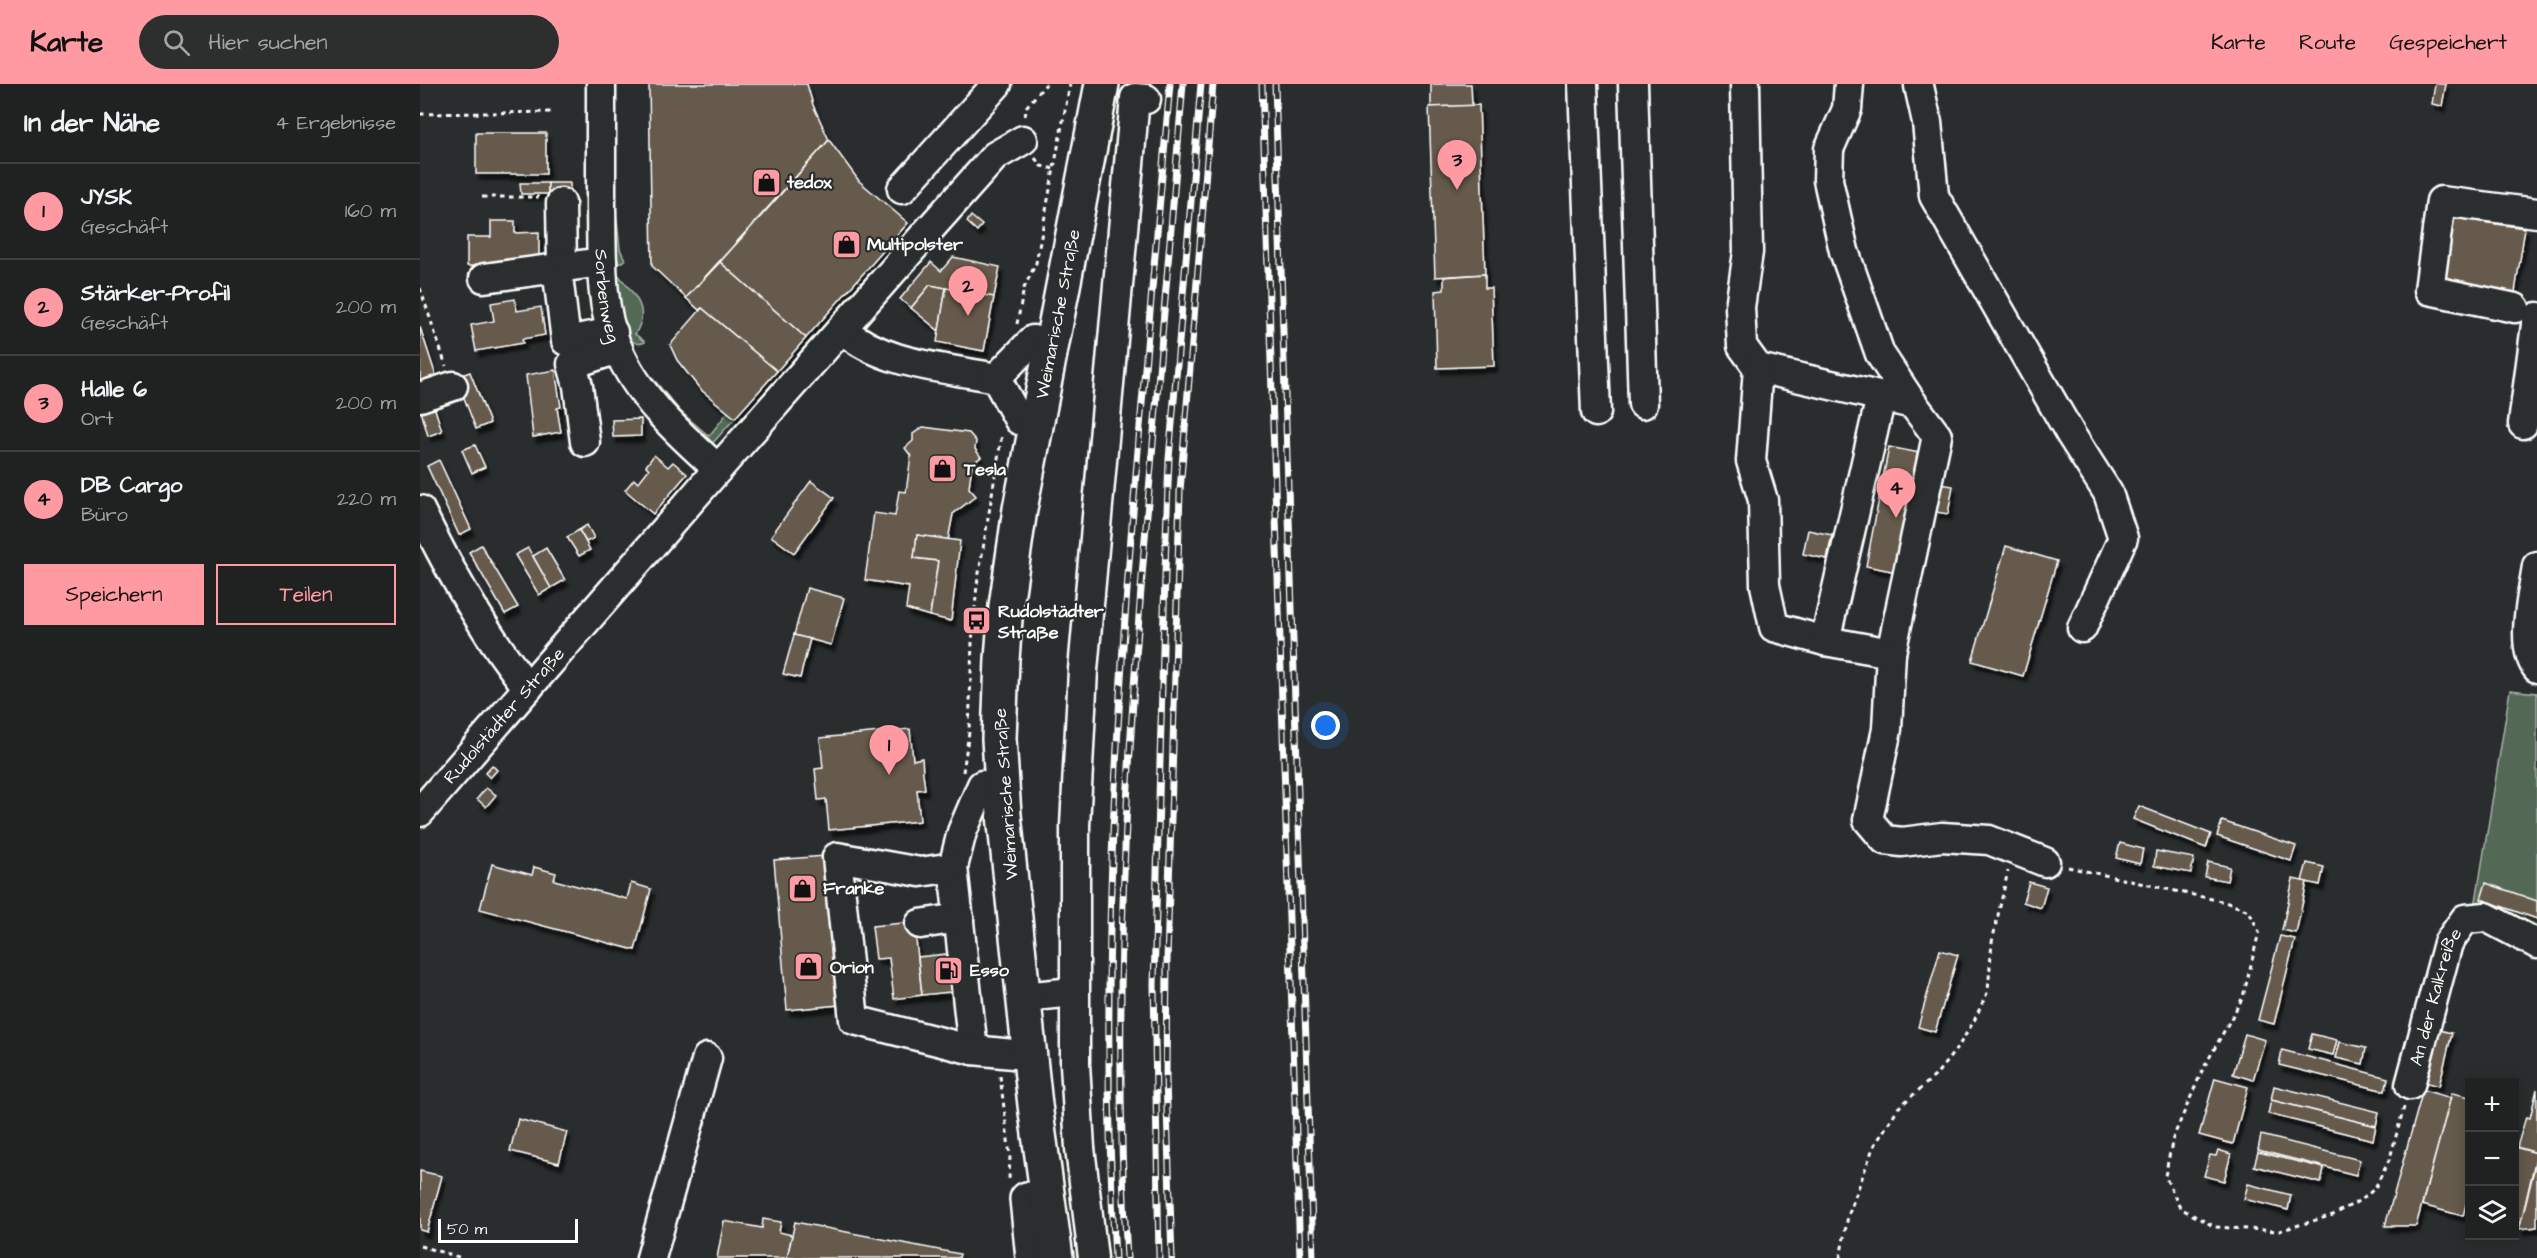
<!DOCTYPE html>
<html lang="de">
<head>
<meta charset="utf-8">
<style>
	body { margin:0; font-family:"Architects Daughter",sans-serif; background:#2d2f2f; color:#f1f3f6 }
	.controls { position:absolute; right:18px; bottom:18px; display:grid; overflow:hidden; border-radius:0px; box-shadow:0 3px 15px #0003 }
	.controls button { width:54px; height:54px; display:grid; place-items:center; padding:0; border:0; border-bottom:2px solid #3d3f40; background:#202222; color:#f1f3f6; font:30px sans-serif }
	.scale { position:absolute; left:18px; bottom:15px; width:140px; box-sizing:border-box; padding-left:6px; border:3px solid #fff; border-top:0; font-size:16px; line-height:21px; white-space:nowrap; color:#fff; -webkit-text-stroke:4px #2a2d2e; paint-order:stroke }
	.you { position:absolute; left:906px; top:642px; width:21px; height:21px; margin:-15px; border:4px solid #fff; border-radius:50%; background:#1a73e8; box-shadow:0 0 0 9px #1a73e833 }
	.badge { display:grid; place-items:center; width:39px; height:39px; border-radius:50%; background:#ff9aa2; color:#111; font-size:20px; font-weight:700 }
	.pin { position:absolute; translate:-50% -50px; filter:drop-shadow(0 2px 3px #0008) }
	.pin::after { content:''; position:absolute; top:32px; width:21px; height:18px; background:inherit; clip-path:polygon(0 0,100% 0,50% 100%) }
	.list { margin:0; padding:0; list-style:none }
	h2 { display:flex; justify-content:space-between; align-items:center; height:78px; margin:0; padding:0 24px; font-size:26px }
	h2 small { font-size:20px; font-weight:400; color:#a2a4a5 }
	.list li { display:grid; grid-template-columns:39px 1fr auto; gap:18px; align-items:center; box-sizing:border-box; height:96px; padding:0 24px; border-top:2px solid #3d3f40 }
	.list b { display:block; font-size:22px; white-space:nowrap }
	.list p { margin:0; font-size:20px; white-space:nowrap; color:#a2a4a5 }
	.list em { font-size:20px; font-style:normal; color:#a2a4a5 }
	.actions { display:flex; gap:12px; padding:18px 24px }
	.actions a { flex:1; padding:14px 0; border:2px solid #ff9aa2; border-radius:0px; text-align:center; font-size:21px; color:#ff9aa2 }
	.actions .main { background:#ff9aa2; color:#111 }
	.icon { flex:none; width:33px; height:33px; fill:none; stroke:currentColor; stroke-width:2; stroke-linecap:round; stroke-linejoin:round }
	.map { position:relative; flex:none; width:2117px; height:1174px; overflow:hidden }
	header { display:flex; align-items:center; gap:36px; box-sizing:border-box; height:84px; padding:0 30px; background:#ff9aa2; color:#111 }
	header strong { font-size:28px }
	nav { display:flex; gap:33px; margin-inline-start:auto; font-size:21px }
	.search { width:420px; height:54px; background:#2d2f2f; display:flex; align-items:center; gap:15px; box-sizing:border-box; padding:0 21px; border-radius:33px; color:#a2a4a5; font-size:22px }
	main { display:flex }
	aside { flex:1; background:#202222 }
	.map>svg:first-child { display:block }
	.green { fill:#526956; stroke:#a8b4aa; stroke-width:1.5 }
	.building { fill:#655a4c; stroke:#fff; stroke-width:1.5; filter:url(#shadow) }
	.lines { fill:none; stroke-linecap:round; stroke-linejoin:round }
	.minor-casing { stroke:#fff; stroke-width:33 }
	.major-casing { stroke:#fff; stroke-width:38 }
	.path { stroke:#fff; stroke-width:3; stroke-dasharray:4.5 4.5; stroke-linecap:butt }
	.minor { stroke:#2a2d2e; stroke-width:28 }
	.major { stroke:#2a2d2e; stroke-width:33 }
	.rail-casing { stroke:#fff; stroke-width:7 }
	.rail { stroke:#2a2d2e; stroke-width:4.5; stroke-dasharray:14; stroke-linecap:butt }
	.labels { text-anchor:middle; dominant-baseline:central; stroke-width:4.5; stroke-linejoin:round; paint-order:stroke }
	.poi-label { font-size:18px; font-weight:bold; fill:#fff; stroke:#2a2d2e; text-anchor:start }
	.street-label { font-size:18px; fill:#fff; stroke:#2a2d2e }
</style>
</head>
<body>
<header>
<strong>Karte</strong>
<div class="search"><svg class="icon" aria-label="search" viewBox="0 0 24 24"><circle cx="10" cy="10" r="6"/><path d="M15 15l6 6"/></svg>Hier suchen</div>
<nav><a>Karte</a><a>Route</a><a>Gespeichert</a></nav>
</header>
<main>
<aside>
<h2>In der Nähe<small>4 Ergebnisse</small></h2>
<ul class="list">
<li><span class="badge">1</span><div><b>JYSK</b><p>Geschäft</p></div><em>160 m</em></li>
<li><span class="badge">2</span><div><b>Stärker-Profil</b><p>Geschäft</p></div><em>200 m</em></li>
<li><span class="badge">3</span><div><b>Halle 6</b><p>Ort</p></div><em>200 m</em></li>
<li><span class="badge">4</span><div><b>DB Cargo</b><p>Büro</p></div><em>220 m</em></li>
</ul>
<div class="actions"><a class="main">Speichern</a><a>Teilen</a></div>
</aside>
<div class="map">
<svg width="2117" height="1174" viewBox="0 0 2117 1174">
	<defs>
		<filter id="shadow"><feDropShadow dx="3.5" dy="6" stdDeviation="1.5" flood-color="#0009"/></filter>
	</defs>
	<rect width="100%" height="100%" fill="#2a2d2e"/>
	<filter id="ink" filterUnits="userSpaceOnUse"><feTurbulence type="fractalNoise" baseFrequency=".0167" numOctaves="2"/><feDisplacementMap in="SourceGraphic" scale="12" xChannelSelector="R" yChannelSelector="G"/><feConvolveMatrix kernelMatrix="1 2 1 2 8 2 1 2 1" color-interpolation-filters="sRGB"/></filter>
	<g filter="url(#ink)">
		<g class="green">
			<path d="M197,136L200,165L205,176L193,183C207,206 234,221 215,250L225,258C194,275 184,152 197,136Z"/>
			<path d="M236,298L260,327L289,352L308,328L315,334L291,361L264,340L234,300Z"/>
			<path d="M2090,606L2117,609V875L2052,842Z"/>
		</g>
		<g class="building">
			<path d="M229,0H387L393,21L409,56L266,214L232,182Z"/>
			<path d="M1011,0H1051L1052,22L1011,23Z"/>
			<path d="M2015,0H2026L2022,22L2012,20Z"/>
			<path d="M1059,21L1065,190L1015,193L1009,23Z"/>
			<rect x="56" y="49" width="70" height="41"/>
			<path d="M409,56L439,97L488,139L386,254L300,178Z"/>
			<path d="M100,99H128V110H101Z"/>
			<rect x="128" y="99" width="22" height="11"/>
			<path d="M551,132L562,141L557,147L547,138Z"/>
			<path d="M2026,133L2105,144L2095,208L2017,197Z"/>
			<path d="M71,137H95V149L119,148V176L95,182H47V153H71Z"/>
			<path d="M533,173L580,183L574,213L510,201L491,224L480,215L511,178L521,187Z"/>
			<path d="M300,178L386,254L357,287L282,224L279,226L266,214Z"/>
			<path d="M1065,190V204H1071L1074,282L1017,284L1015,207L1024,206V193Z"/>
			<path d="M510,201L526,204L519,247L491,224Z"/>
			<path d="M526,204L574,213L564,267L517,258Z"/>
			<path d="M95,215L97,227L121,223L125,251L102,255L103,259L56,267L51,241L74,237L71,219Z"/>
			<path d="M282,224L357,287L315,334L280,305L257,276L250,261Z"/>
			<path d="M0,243L16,292L0,298Z"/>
			<path d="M135,286L141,323L137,324L141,348L113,353L106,291Z"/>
			<path d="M50,288L70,339L56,345L36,293Z"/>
			<path d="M13,319L22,347L8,352L0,323Z"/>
			<path d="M221,335V352L193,353L192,336Z"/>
			<path d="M503,343L549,349L556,357L555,365L561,373L552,380L549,404L556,412L533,430L528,456L497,451L494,474L518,477L510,532L486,525L489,503L445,496L454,429L475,432L479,407L486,408L491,372L485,364L493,357V350Z"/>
			<path d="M55,361L65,383L52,389L42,366Z"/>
			<path d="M1469,363L1505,370L1482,489L1446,482Z"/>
			<path d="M234,371L248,383L253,378L267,390L233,430L205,406L214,395L218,399L229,385L226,382Z"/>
			<path d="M19,376L51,445L39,451L7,382Z"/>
			<path d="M391,397L414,414L374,469L351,452Z"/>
			<path d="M1521,400L1533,402L1528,430L1516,428Z"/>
			<path d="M167,441L174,454L166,458L159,446Z"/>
			<path d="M159,446L170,466L159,472L147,453Z"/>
			<path d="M1388,446L1412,451L1407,475L1383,470Z"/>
			<path d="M497,451L540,457L531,537L510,532L518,477L494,474Z"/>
			<path d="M61,461L98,523L85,530L49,468Z"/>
			<path d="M1586,462L1637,477L1603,592L1552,577Z"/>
			<path d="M108,464L131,504L119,511L95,471Z"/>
			<path d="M126,464L145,496L131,504L113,472Z"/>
			<path d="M387,504L424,514L411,561L374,551Z"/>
			<path d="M374,551L390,555L380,594L363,590Z"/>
			<path d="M490,645L493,676L502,674L503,689L505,705L497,706L500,737L409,746L406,715L398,716L395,685L403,684L400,654Z"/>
			<path d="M72,681L77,686L70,694L65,689Z"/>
			<path d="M66,704L76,711L66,723L57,715Z"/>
			<path d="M1719,722L1791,750L1786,764L1713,735Z"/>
			<path d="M1802,737L1876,762L1871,777L1797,752Z"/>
			<path d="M1700,759L1723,765L1720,780L1696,774Z"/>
			<path d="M1736,767L1774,774L1771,789L1734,782Z"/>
			<path d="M405,772L419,921L367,926L354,776Z"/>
			<path d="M1788,778L1810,783L1807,797L1785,793Z"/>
			<path d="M1887,779L1904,783L1900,801L1882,797Z"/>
			<path d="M72,780L112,791L114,783L136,789L134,796L207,815L211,799L231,805L215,866L60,825Z"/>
			<path d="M1873,795L1887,798L1876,849L1862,846Z"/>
			<path d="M1609,798L1627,803L1621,824L1603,818Z"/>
			<path d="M2066,799L2117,817V835L2061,815Z"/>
			<path d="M494,838L502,911L474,915L469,874L456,875L452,842Z"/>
			<path d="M1860,852L1875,855L1854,940L1838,936Z"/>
			<path d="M1520,866L1538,871L1515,948L1498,943Z"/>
			<path d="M545,868L549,906L502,911L498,873Z"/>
			<path d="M2019,946L2032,949L2019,1002L2005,998Z"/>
			<path d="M1825,950L1845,956L1833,996L1813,990Z"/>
			<path d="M1892,950L1917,956L1913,971L1888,965Z"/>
			<path d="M1920,958L1946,964L1943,980L1916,974Z"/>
			<path d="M1862,966L1968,994L1965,1007L1859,981Z"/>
			<path d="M1795,994L1828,1003L1813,1060L1779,1051Z"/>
			<path d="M1854,1002L1959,1028L1956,1042L1851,1016Z"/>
			<path d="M2117,1005V1069L2097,1063L2106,1033L2110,1034Z"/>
			<path d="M2003,1006L2031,1014L1996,1142H1965Z"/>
			<path d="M2032,1009L2050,1013V1106L2043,1132L2002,1121Z"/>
			<path d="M1851,1016L1956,1042L1953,1056L1848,1030Z"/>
			<path d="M98,1035L147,1048L139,1079L90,1067Z"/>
			<path d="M1841,1051L1940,1076L1936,1091L1838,1066Z"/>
			<path d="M2094,1063L2117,1069L2101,1138L2094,1136Z"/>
			<path d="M1798,1066L1811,1070L1804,1097L1784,1092L1790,1071L1796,1072Z"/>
			<path d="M1838,1068L1904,1084L1901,1099L1834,1082Z"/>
			<path d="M2117,1074V1143L2099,1145L2101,1138Z"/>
			<path d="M0,1087L22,1092L7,1148L0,1146Z"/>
			<path d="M1828,1100L1871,1111L1868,1126L1824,1115Z"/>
			<path d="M343,1135L361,1138L359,1148L372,1151L367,1174H297L304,1137L342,1144Z"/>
			<path d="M375,1138L540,1170L539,1174H367Z"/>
		</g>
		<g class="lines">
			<defs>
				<g id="minor">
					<path id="s1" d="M181,0C181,41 181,82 181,123C182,168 179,220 197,263C217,312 259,350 298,385"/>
					<path d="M1163,0L1176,328"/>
					<path d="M1213,0L1223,320"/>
					<path d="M1325,0L1328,168L1320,223L1322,262L1338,284L1493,320L1517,352L1471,569L1467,645L1448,736L1465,756L1482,758L1522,753L1569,756L1625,778"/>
					<path d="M1429,0L1427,25L1409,65L1408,96L1424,167L1460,270L1493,320"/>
					<path d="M1499,2L1507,38L1514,112L1651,351L1688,409L1703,454L1662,544"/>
					<path d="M482,105L577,0"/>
					<path d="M141,119L142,183"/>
					<path d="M64,194L182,178"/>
					<path d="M139,200L146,257L193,248"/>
					<path d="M2095,224L2009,206L2021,117L2117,129"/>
					<path d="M422,245C463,281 523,283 576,294L599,336"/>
					<path d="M1338,284L1331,377L1343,416L1345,501L1354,543L1405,557"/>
					<path d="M576,294L613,256"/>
					<path d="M0,313L33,302"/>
					<path d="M1461,313L1405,557L1471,569"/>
					<path d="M2103,340L2117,233"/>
					<path d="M165,358L158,302L152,280L198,265"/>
					<path d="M0,426C30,488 65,550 108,604"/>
					<path d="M2117,482C2113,510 2099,562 2117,584"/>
					<path d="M562,701L542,748L533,783L553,966L593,970"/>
					<path id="s2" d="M0,728L298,385L507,148L575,72L603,56"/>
					<path d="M533,783L500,788L417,773L434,936L553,966"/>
					<path d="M500,840L539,834"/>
					<path d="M604,913L653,908"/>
					<path id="s3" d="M1990,1001L2028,859L2045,835L2066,833L2117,860"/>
					<path d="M231,1174L287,974"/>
					<path d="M673,1174L660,1064L655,980V742L663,586L715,14L726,15"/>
				</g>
				<g id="major">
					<path d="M607,1115L613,1174"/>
					<path id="s4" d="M636,1174L615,1021L584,731L579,655L582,575L586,522L600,425L682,0"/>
				</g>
			</defs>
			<use href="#minor" class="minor-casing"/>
			<use href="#major" class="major-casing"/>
			<g class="path">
				<path d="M0,30L134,28"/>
				<path d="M605,32L607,22L626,0"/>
				<path d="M615,74L621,82L634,85"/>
				<path d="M62,113H119"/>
				<path d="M0,204L26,282"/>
				<path d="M597,240L604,204L616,179L650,0"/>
				<path d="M543,688L549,648L552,558L557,501L582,350"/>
				<path d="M1648,783L1805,818L1829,827L1839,848L1823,913L1782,987L1753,1054L1745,1092L1760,1124L1795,1143L1859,1147L1913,1131L1944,1114L1955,1104L1970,1074L1984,1023"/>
				<path d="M580,992L590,1072L589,1095"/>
				<path d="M0,1162L42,1174"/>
				<path d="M1420,1174L1428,1132L1453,1064L1478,1024L1515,992L1538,963L1554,937L1568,907L1572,858L1588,787"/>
			</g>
			<use href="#minor" class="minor"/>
			<use href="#major" class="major"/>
			<defs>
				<g id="rail">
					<path d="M842,0L880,1174"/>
					<path d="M855,0L893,1174"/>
					<path d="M695,1174C672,782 717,390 750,0"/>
					<path d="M707,1174C690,899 710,622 734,348C744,232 753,116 763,0"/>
					<path d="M739,1174L734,901L746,453L749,375L781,0"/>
					<path d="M752,1174L746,995L747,878L760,407L793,0"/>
				</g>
			</defs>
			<use href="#rail" class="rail-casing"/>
			<use href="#rail" class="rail"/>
		</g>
	</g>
	<defs>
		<symbol id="shop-square" viewBox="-11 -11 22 22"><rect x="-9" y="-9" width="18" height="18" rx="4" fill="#ff9aa2" stroke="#2a2d2e"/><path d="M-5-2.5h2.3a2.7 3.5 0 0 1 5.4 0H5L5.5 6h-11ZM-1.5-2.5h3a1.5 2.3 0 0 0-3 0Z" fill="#111"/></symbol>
		<symbol id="bus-square" viewBox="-11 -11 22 22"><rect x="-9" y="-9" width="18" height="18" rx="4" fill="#ff9aa2" stroke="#2a2d2e"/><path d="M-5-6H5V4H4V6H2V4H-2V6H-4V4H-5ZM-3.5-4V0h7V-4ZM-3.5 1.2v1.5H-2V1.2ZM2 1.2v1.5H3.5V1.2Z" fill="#111"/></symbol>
		<symbol id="fuel-square" viewBox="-11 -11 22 22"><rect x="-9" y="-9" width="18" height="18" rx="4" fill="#ff9aa2" stroke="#2a2d2e"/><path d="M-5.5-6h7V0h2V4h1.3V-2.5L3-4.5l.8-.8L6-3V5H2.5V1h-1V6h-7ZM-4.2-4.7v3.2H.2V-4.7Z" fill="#111"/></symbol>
	</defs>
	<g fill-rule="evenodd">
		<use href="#shop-square" x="330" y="82" width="33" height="33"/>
		<use href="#shop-square" x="410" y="144" width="33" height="33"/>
		<use href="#shop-square" x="506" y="368" width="33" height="33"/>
		<use href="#bus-square" x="540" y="520" width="33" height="33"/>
		<use href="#shop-square" x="366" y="788" width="33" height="33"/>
		<use href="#shop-square" x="372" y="866" width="33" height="33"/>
		<use href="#fuel-square" x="512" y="870" width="33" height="33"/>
	</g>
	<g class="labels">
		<g class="poi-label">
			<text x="367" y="98">tedox</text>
			<text x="447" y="160">Multipolster</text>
			<text x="544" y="385">Tesla</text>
			<text x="578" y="527">Rudolstädter<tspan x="578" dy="21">Straße</tspan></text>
			<text x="403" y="804">Franke</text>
			<text x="410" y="883">Orion</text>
			<text x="550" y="886">Esso</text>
		</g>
		<g class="street-label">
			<text stroke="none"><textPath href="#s1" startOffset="212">Sorbenweg</textPath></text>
			<text stroke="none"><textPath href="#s4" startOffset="952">Weimarische Straße</textPath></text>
			<text stroke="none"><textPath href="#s2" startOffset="128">Rudolstädter Straße</textPath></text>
			<text transform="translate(586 710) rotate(-94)">Weimarische Straße</text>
			<text stroke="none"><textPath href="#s3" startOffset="92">An der Kalkreiße</textPath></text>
		</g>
	</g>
</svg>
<div class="controls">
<button>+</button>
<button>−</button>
<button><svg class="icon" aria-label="layers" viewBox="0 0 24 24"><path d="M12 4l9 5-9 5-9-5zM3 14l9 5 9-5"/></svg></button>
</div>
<div class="scale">50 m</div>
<div class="you"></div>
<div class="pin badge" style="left:469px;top:691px">1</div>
<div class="pin badge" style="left:548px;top:232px">2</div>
<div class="pin badge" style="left:1037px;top:106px">3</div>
<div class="pin badge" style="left:1476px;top:434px">4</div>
</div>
</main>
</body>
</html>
